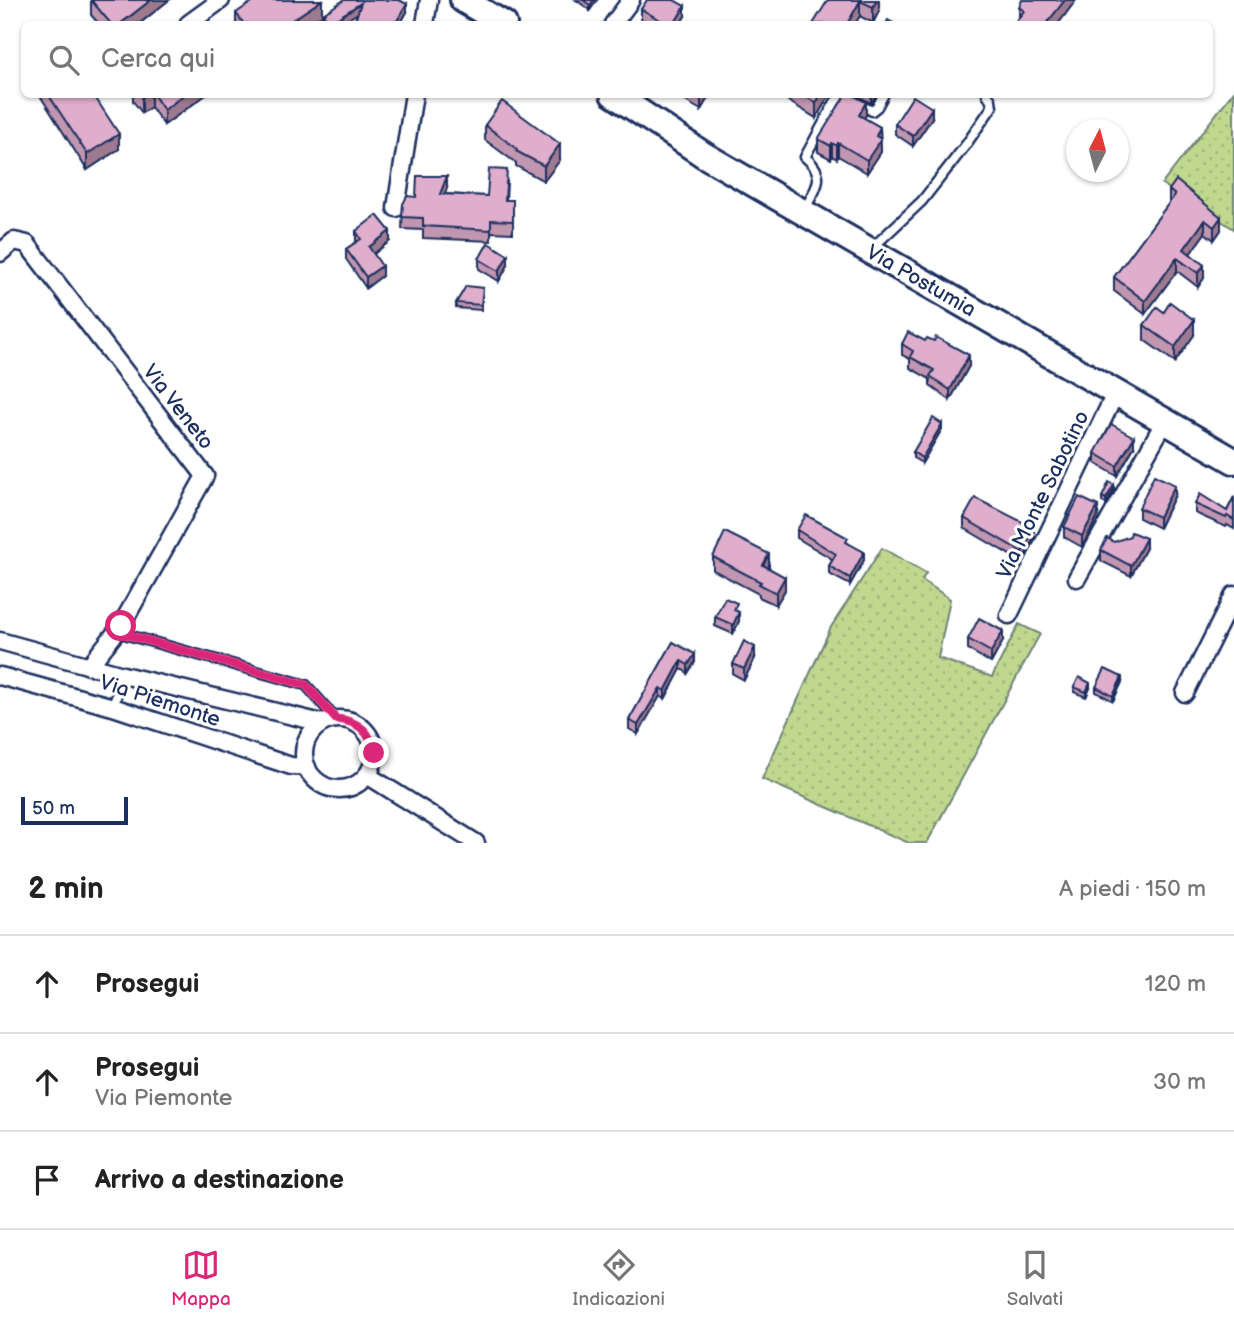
<!DOCTYPE html>
<html lang="it">
<head>
<meta charset="utf-8">
<style>
	body { margin:0; font-family:"Balsamiq Sans",sans-serif; background:#f6f6f6; color:#222 }
	.compass { position:absolute; left:1066px; top:119px; width:63px; height:63px; border-radius:50%; background:#fff; box-shadow:0 2px 5px #0004; rotate:6deg }
	.scale { position:absolute; left:21px; bottom:18px; width:107px; box-sizing:border-box; padding-left:7px; border:4px solid #1b2f5e; border-top:0; font-size:19px; line-height:24px; white-space:nowrap; color:#1b2f5e; -webkit-text-stroke:5px #fff; paint-order:stroke }
	.stop { position:absolute; width:21px; height:21px; margin:-16px; border:5px solid #db2777; border-radius:50%; background:#fff }
	.stop.end { background:#db2777; border-color:#fff; box-shadow:0 2px 7px #0008 }
	.list { margin:0; padding:0; list-style:none }
	h2 { display:flex; justify-content:space-between; align-items:center; height:91px; margin:0; padding:0 28px; font-size:30px }
	h2 small { font-size:23px; font-weight:400; color:#767676 }
	.list li { display:grid; grid-template-columns:46px 1fr auto; gap:21px; align-items:center; box-sizing:border-box; height:98px; padding:0 28px; border-top:2px solid #e0e0e0 }
	.list b { display:block; font-size:26px; white-space:nowrap }
	.list p { margin:0; font-size:23px; white-space:nowrap; color:#767676 }
	.list em { font-size:23px; font-style:normal; color:#767676 }
	.icon { flex:none; width:38px; height:38px; fill:none; stroke:currentColor; stroke-width:2; stroke-linecap:round; stroke-linejoin:round }
	.map { position:relative; flex:none; width:1234px; height:843px; overflow:hidden }
	.search { position:absolute; background:#fff; box-shadow:0 2px 5px #0004; left:21px; right:21px; top:21px; height:77px; display:flex; align-items:center; gap:18px; box-sizing:border-box; padding:0 24px; border-radius:10px; color:#767676; font-size:26px }
	.sheet { height:385px; background:#fff }
	nav { display:flex; justify-content:space-around; align-items:center; box-sizing:border-box; height:98px; border-top:2px solid #e0e0e0; background:#fff; font-size:19px; color:#767676 }
	nav a { display:grid; justify-items:center; gap:4px }
	nav .on { color:#db2777 }
	.map>svg:first-child { display:block }
	.grass { fill:url(#grass-dots); stroke:#6e8376; stroke-width:2 }
	.lines { fill:none; stroke-linecap:round; stroke-linejoin:round }
	.lane-casing { stroke:#1b2f5e; stroke-width:13 }
	.street-casing { stroke:#1b2f5e; stroke-width:21 }
	.primary-casing { stroke:#1b2f5e; stroke-width:30 }
	.lane { stroke:#fff; stroke-width:8 }
	.street { stroke:#fff; stroke-width:16 }
	.primary { stroke:#fff; stroke-width:24 }
	.wall { fill:#c196b0; stroke:#1b2f5e; stroke-width:2 }
	.shaded-wall { fill:#9d7a90; stroke:#1b2f5e; stroke-width:2 }
	.building { fill:#e0aecd; stroke:#1b2f5e; stroke-width:2 }
	.route { stroke:#db2777; stroke-width:9 }
	.labels { text-anchor:middle; dominant-baseline:central; stroke-width:6; stroke-linejoin:round; paint-order:stroke }
	.street-label { font-size:21px; fill:#1b2f5e; stroke:#fff }
</style>
</head>
<body>
<div class="map">
<svg width="1234" height="843" viewBox="0 0 1234 843">
	<defs>
		<pattern id="grass-dots" width="8" height="8" patternUnits="userSpaceOnUse" patternTransform="scale(1.75)"><rect width="8" height="8" fill="#c0d78e"/><path d="M2 2h.1M6 6h.1" fill="none" stroke="#a4b97d" stroke-width="1.8" stroke-linecap="round"/></pattern>
	</defs>
	<rect width="100%" height="100%" fill="#fff"/>
	<filter id="ink" filterUnits="userSpaceOnUse"><feTurbulence type="fractalNoise" baseFrequency=".0143" numOctaves="2"/><feDisplacementMap in="SourceGraphic" scale="14" xChannelSelector="R" yChannelSelector="G"/><feConvolveMatrix kernelMatrix="1 2 1 2 8 2 1 2 1" color-interpolation-filters="sRGB"/></filter>
	<g filter="url(#ink)">
		<g class="grass">
			<path d="M1234,91V229L1162,184Z"/>
			<path d="M882,548L926,573L922,580L950,599L938,658L992,677L1019,624L1040,634L927,843H909L762,779L831,627Z"/>
		</g>
		<g class="lines">
			<defs>
				<g id="lane">
					<path d="M804,210C816,188 828,176 805,157L835,102L841,95L872,111L877,107L884,94"/>
					<path d="M871,249L922,201L965,146L992,107L991,100L987,94"/>
					<path d="M117,632L306,685L336,719"/>
					<path d="M113,707L123,675"/>
				</g>
				<g id="street">
					<path d="M188,24L221,0"/>
					<path d="M425,24L429,0"/>
					<path d="M613,24L631,0"/>
					<path d="M396,208L414,94"/>
					<path d="M0,253L14,241L27,244L205,476L121,626L89,666"/>
					<path d="M1077,578L1165,421"/>
					<path d="M1009,615L1116,392"/>
					<path d="M0,641L123,675L322,723"/>
					<path d="M0,676L113,707L291,766L307,767"/>
					<path d="M1185,693L1234,595"/>
					<circle cx="339" cy="754" r="35"/>
					<path d="M367,775L476,843"/>
				</g>
				<g id="primary">
					<path d="M463,0L504,24"/>
					<path d="M613,94L704,155L1234,461"/>
				</g>
			</defs>
			<use href="#lane" class="lane-casing"/>
			<use href="#street" class="street-casing"/>
			<use href="#primary" class="primary-casing"/>
			<use href="#lane" class="lane"/>
			<use href="#street" class="street"/>
			<use href="#primary" class="primary"/>
		</g>
		<g class="wall">
			<path d="M91,0H169L139,24H99L91,15Z"/>
			<path d="M576,0H597L590,10Z"/>
			<path d="M828,0H879V11L873,23Z"/>
			<path d="M1076,0L1058,24H1014L1019,19V7Z"/>
			<path d="M641,9L685,16L680,24H650L641,19Z"/>
			<path d="M407,12L400,24H354L357,13L340,24H325L323,22V14Z"/>
			<path d="M236,13L322,15L308,24H236Z"/>
			<path d="M39,94H93L119,149L87,170Z"/>
			<path d="M133,94H207L164,125L151,107L142,113L133,101Z"/>
			<path d="M673,94H710L701,110Z"/>
			<path d="M788,94H830L816,118L788,101Z"/>
			<path d="M855,94H877L871,103Z"/>
			<path d="M866,115L864,118L880,127L881,152L867,173L838,156L837,159L832,156L831,159L818,152V139Z"/>
			<path d="M932,118L913,146L895,134V124Z"/>
			<path d="M485,125L560,160L544,181L516,166V163L485,140Z"/>
			<path d="M507,182L506,200H513V233L491,232V241L423,238V230L402,229L403,204L416,197L447,188L445,194L487,196Z"/>
			<path d="M1169,190L1221,230L1214,240L1205,233L1190,254L1204,278L1198,287L1177,271L1145,314L1114,291V277L1169,203Z"/>
			<path d="M356,231L390,241L374,254L382,276L366,288L346,259V249L356,242Z"/>
			<path d="M479,259L508,265L499,281L479,269Z"/>
			<path d="M483,288L481,310L456,308V303Z"/>
			<path d="M1144,325L1194,335L1175,362L1144,340Z"/>
			<path d="M902,344L969,366L950,400L930,386V379L910,368V359L902,355Z"/>
			<path d="M942,429L922,463L913,458V452Z"/>
			<path d="M1134,447L1117,476L1095,463V453Z"/>
			<path d="M1114,490L1106,504L1102,502V497Z"/>
			<path d="M1175,495L1159,528L1139,518V508Z"/>
			<path d="M1234,497V529L1227,525L1226,527L1195,513V504L1227,511Z"/>
			<path d="M1098,516L1082,547L1064,537V527Z"/>
			<path d="M964,518L1034,538L1022,562L964,528Z"/>
			<path d="M797,530L848,543L864,560L850,585L829,574V566L832,559L797,538Z"/>
			<path d="M1114,542L1146,548L1131,576L1101,561V550Z"/>
			<path d="M713,557L769,567L785,590L776,605L759,597V594L713,570Z"/>
			<path d="M737,611L739,621L733,634L715,626V617Z"/>
			<path d="M968,639L1003,641L991,663L968,649Z"/>
			<path d="M673,642L695,662L688,673L681,669L665,699L660,696L638,734L629,729V720Z"/>
			<path d="M755,658L744,680L733,674V664Z"/>
			<path d="M1122,682L1113,701L1096,692V687Z"/>
			<path d="M1074,687L1090,688L1086,697L1074,692Z"/>
		</g>
		<g class="shaded-wall">
			<path d="M151,0H169L139,24H120Z"/>
			<path d="M322,0V15L308,24H286Z"/>
			<path d="M594,0H597L590,10V5Z"/>
			<path d="M877,0H879V11L873,23V7Z"/>
			<path d="M1065,0H1076L1058,24H1046Z"/>
			<path d="M860,1V16L855,24H847Z"/>
			<path d="M361,3V11L340,24H330V23Z"/>
			<path d="M407,4V12L400,24H395Z"/>
			<path d="M685,6V16L680,24H674Z"/>
			<path d="M147,94H151V107L142,113V98Z"/>
			<path d="M185,94H207L164,125V110Z"/>
			<path d="M703,94H710L701,110V98Z"/>
			<path d="M821,94H830L816,118V103Z"/>
			<path d="M871,94H877L871,103Z"/>
			<path d="M866,102V115L859,128V115Z"/>
			<path d="M932,108V118L913,146V136Z"/>
			<path d="M880,127L881,152L867,173V160L876,136Z"/>
			<path d="M119,134V149L87,170V154Z"/>
			<path d="M832,143V156L831,159V146Z"/>
			<path d="M838,143V156L837,159V146Z"/>
			<path d="M560,144V160L544,181V166Z"/>
			<path d="M447,176V188L440,206V194Z"/>
			<path d="M1221,217V230L1214,240V227Z"/>
			<path d="M1205,220V233L1184,262V249Z"/>
			<path d="M390,231V241L369,257V247Z"/>
			<path d="M508,255V265L499,281V271Z"/>
			<path d="M1177,258V271L1145,314V301Z"/>
			<path d="M1204,265V278L1198,287V273Z"/>
			<path d="M382,266V276L366,288V277Z"/>
			<path d="M1194,320V335L1175,362V347Z"/>
			<path d="M969,355V366L950,400V390Z"/>
			<path d="M942,424V429L922,463V458Z"/>
			<path d="M1134,437V447L1117,476V466Z"/>
			<path d="M1114,485V490L1106,504V499Z"/>
			<path d="M1175,485V495L1159,528V517Z"/>
			<path d="M1098,506V516L1082,547V536Z"/>
			<path d="M1034,528V538L1022,562V552Z"/>
			<path d="M1146,538V548L1131,576V566Z"/>
			<path d="M864,552V560L850,585V578Z"/>
			<path d="M769,554V567L763,578V565Z"/>
			<path d="M785,577V590L776,605V593Z"/>
			<path d="M739,612V621L733,634V625Z"/>
			<path d="M1003,631V641L991,663V652Z"/>
			<path d="M755,647V658L744,680V669Z"/>
			<path d="M695,654V662L688,673V665Z"/>
			<path d="M681,661V669L665,699V691Z"/>
			<path d="M1122,677V682L1113,701V696Z"/>
			<path d="M1090,683V688L1086,697V692Z"/>
			<path d="M660,688V696L638,734V725Z"/>
		</g>
		<g class="building">
			<path d="M91,0H151L120,24H111Z"/>
			<path d="M255,0H322L286,24H244L236,13Z"/>
			<path d="M344,0H399L407,4L395,24H354L361,3L330,23L323,14Z"/>
			<path d="M583,0H594L590,5Z"/>
			<path d="M647,0H674L685,6L674,24H667L641,9Z"/>
			<path d="M828,0H877L873,7L860,1L847,24H848H813Z"/>
			<path d="M1022,0H1065L1046,24H1014L1024,11L1019,7Z"/>
			<path d="M888,20L895,24H886Z"/>
			<path d="M48,94H93L119,134L87,154Z"/>
			<path d="M153,94H185L164,110Z"/>
			<path d="M802,94H821L816,103Z"/>
			<path d="M846,94H851L866,102L859,115L880,127L876,136L881,139L867,160L838,143L837,146L832,143L831,146L818,139Z"/>
			<path d="M913,96L932,108L913,136L895,124Z"/>
			<path d="M502,101L560,144L544,166L516,151L517,149L485,125Z"/>
			<path d="M489,169L507,170L505,200H513V221L491,220V230L423,226V218L402,217L403,204L407,196L416,197L417,176H447L440,194L487,196Z"/>
			<path d="M1176,180L1221,217L1214,227L1205,220L1184,249L1204,265L1198,273L1177,258L1145,301L1114,277L1175,195L1169,190Z"/>
			<path d="M377,215L390,231L369,247L382,266L366,277L346,249L361,239L356,231Z"/>
			<path d="M488,243L508,255L499,271L479,259Z"/>
			<path d="M466,286L483,288L481,305L456,303Z"/>
			<path d="M1170,302L1194,320L1175,347L1144,325L1157,307L1164,312Z"/>
			<path d="M908,332L925,341L927,338L934,341L936,337L969,355L950,390L930,376L934,370L910,357L913,351L902,344Z"/>
			<path d="M933,418L942,424L922,458L913,452Z"/>
			<path d="M1111,424L1134,437L1117,466L1095,453Z"/>
			<path d="M1154,475L1175,485L1159,517L1139,508Z"/>
			<path d="M1109,482L1114,485L1106,499L1102,497Z"/>
			<path d="M1200,494L1227,511L1234,497V520L1227,516L1226,518L1195,504Z"/>
			<path d="M1079,497L1098,506L1082,536L1064,527Z"/>
			<path d="M975,498L1034,528L1022,552L964,518Z"/>
			<path d="M806,515L848,538L846,542L864,552L850,578L829,566L836,554L797,530Z"/>
			<path d="M725,532L769,554L763,565L785,577L776,593L759,584L761,582L713,557Z"/>
			<path d="M1131,532L1146,538L1131,566L1101,550L1107,538L1114,542L1130,536Z"/>
			<path d="M725,598L737,603L734,610L739,612L733,625L715,617Z"/>
			<path d="M979,618L1003,631L991,652L968,639Z"/>
			<path d="M744,641L755,647L744,669L733,664Z"/>
			<path d="M673,642L695,654L688,665L681,661L665,691L660,688L638,725L629,720Z"/>
			<path d="M1105,669L1122,677L1113,696L1096,687Z"/>
			<path d="M1079,677L1090,683L1086,692L1074,687Z"/>
		</g>
	</g>
	<g class="lines" filter="url(#ink)">
		<path class="route" d="M121,626L117,632L306,685L336,719C358,721 371,731 374,753"/>
	</g>
	<g class="labels">
		<g class="street-label">
			<text transform="translate(921 281) rotate(30)">Via Postumia</text>
			<text transform="translate(178 407) rotate(52)">Via Veneto</text>
			<text transform="translate(1043 495) rotate(-64)">Via Monte Sabotino</text>
			<text transform="translate(160 701) rotate(18)">Via Piemonte</text>
		</g>
	</g>
</svg>
<svg class="compass" viewBox="-18 -18 36 36"><path d="M0-13l5 13h-10z" fill="#e53935"/><path d="M0 13l5-13h-10z" fill="#767676"/></svg>
<div class="scale">50 m</div>
<div class="stop" style="left:121px;top:626px"></div>
<div class="stop end" style="left:374px;top:753px"></div>
<div class="search"><svg class="icon" aria-label="search" viewBox="0 0 24 24"><circle cx="10" cy="10" r="6"/><path d="M15 15l6 6"/></svg>Cerca qui</div>
</div>
<section class="sheet">
<h2>2 min<small>A piedi · 150 m</small></h2>
<ul class="list">
<li><svg class="icon" aria-label="ahead" viewBox="0 0 24 24"><path d="M12 20V5M6 11l6-6 6 6"/></svg><div><b>Prosegui</b></div><em>120 m</em></li>
<li><svg class="icon" aria-label="ahead" viewBox="0 0 24 24"><path d="M12 20V5M6 11l6-6 6 6"/></svg><div><b>Prosegui</b><p>Via Piemonte</p></div><em>30 m</em></li>
<li><svg class="icon" aria-label="arrive" viewBox="0 0 24 24"><path d="M6 21V4h12l-3 4 3 4H6"/></svg><div><b>Arrivo a destinazione</b></div></li>
</ul>
</section>
<nav>
<a class="on"><svg class="icon" aria-label="map" viewBox="0 0 24 24"><path d="M3 6l6-2 6 2 6-2v14l-6 2-6-2-6 2zM9 4v14M15 6v14"/></svg>Mappa</a>
<a><svg class="icon" aria-label="directions" viewBox="0 0 24 24"><path d="M12 3l9 9-9 9-9-9zM9 14v-3h6M13 9l2 2-2 2"/></svg>Indicazioni</a>
<a><svg class="icon" aria-label="saved" viewBox="0 0 24 24"><path d="M7 4h10v16l-5-4-5 4z"/></svg>Salvati</a>
</nav>
</body>
</html>
